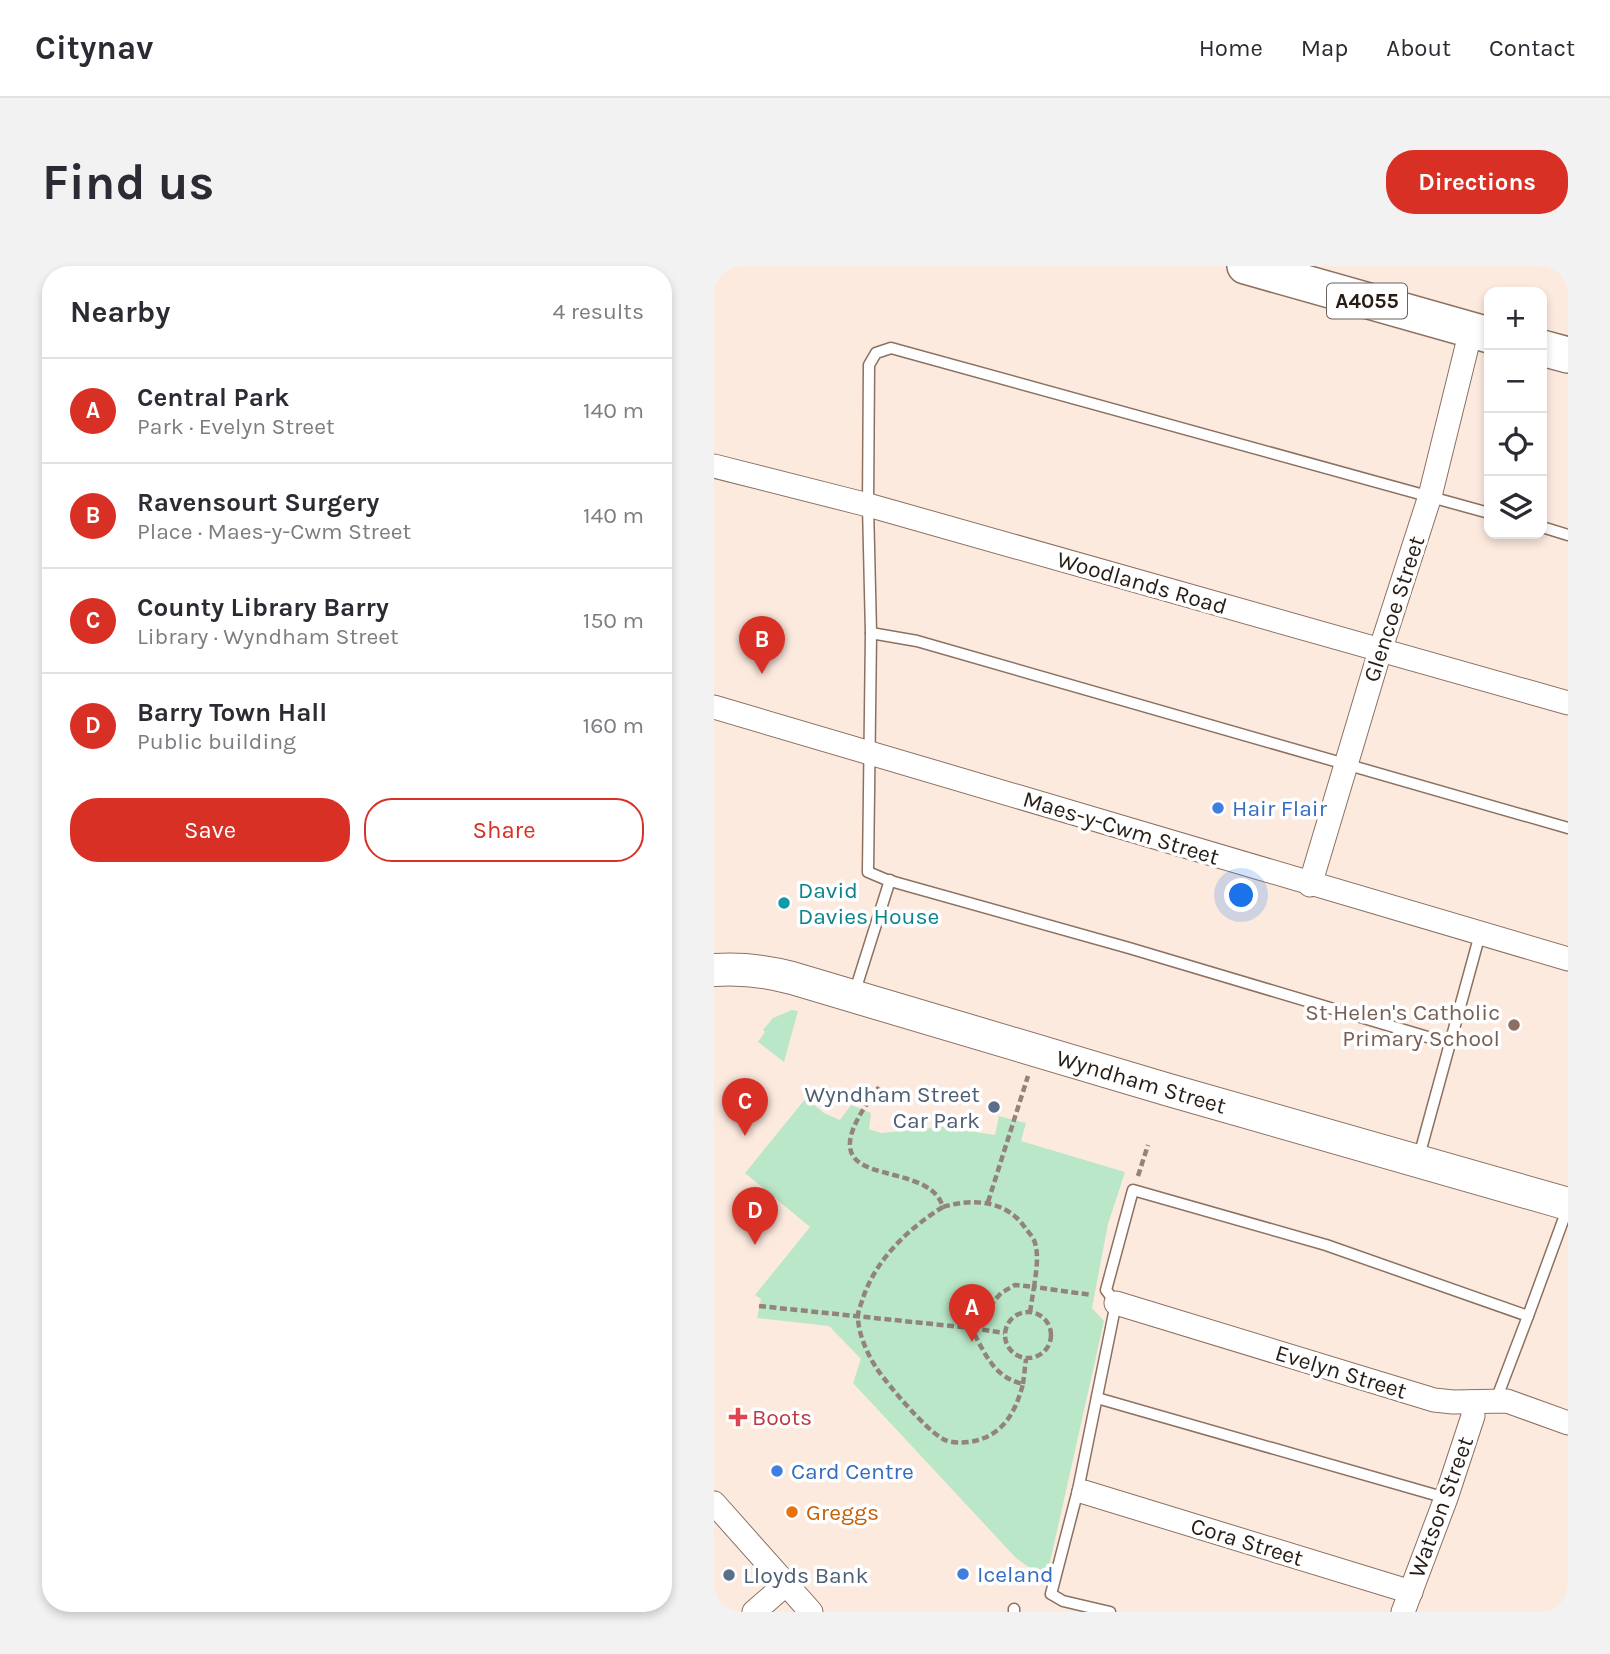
<!DOCTYPE html>
<html lang="en">
<head>
<meta charset="utf-8">
<style>
	body { margin:0; font-family:Karla,sans-serif; background:#f2f2f3; color:#2b2b33 }
	.controls { position:absolute; right:21px; top:21px; display:grid; overflow:hidden; border-radius:14px; box-shadow:0 4px 10px #0003 }
	.controls button { width:63px; height:63px; display:grid; place-items:center; padding:0; border:0; border-bottom:2px solid #e1e1e2; background:#fff; color:#2b2b33; font:35px sans-serif }
	.you { position:absolute; left:528px; top:630px; width:24px; height:24px; margin:-18px; border:5px solid #fff; border-radius:50%; background:#1a73e8; box-shadow:0 0 0 10px #1a73e833 }
	.badge { display:grid; place-items:center; width:46px; height:46px; border-radius:50%; background:#d93025; color:#fff; font-size:23px; font-weight:700 }
	.pin { position:absolute; translate:-50% -58px; filter:drop-shadow(0 2px 4px #0008) }
	.pin::after { content:''; position:absolute; top:37px; width:24px; height:21px; background:inherit; clip-path:polygon(0 0,100% 0,50% 100%) }
	.list { margin:0; padding:0; list-style:none }
	h2 { display:flex; justify-content:space-between; align-items:center; height:91px; margin:0; padding:0 28px; font-size:30px }
	h2 small { font-size:23px; font-weight:400; color:#7c7c81 }
	.list li { display:grid; grid-template-columns:46px 1fr auto; gap:21px; align-items:center; box-sizing:border-box; height:105px; padding:0 28px; border-top:2px solid #e1e1e2 }
	.list b { display:block; font-size:26px; white-space:nowrap }
	.list p { margin:0; font-size:23px; white-space:nowrap; color:#7c7c81 }
	.list em { font-size:23px; font-style:normal; color:#7c7c81 }
	.actions { display:flex; gap:14px; padding:21px 28px }
	.actions a { flex:1; padding:16px 0; border:2px solid #d93025; border-radius:28px; text-align:center; font-size:24px; color:#d93025 }
	.actions .main { background:#d93025; color:#fff }
	.icon { flex:none; width:38px; height:38px; fill:none; stroke:currentColor; stroke-width:2; stroke-linecap:round; stroke-linejoin:round }
	.map { position:relative; flex:none; width:854px; height:1346px; overflow:hidden; border-radius:28px }
	header { display:flex; align-items:center; gap:42px; box-sizing:border-box; height:98px; padding:0 35px; background:#fff; border-bottom:2px solid #e1e1e2 }
	header strong { font-size:33px }
	nav { display:flex; gap:38px; margin-inline-start:auto; font-size:24px }
	.intro { display:flex; align-items:center; justify-content:space-between; box-sizing:border-box; height:168px; padding:0 42px }
	h1 { margin:0; font-size:49px }
	.button { padding:18px 32px; border-radius:28px; background:#d93025; color:#fff; font-size:24px; font-weight:700 }
	main { display:flex; gap:42px; padding:0 42px }
	aside { flex:1; background:#fff; border-radius:28px; box-shadow:0 4px 10px #0003 }
	.map>svg:first-child { display:block }
	.green { fill:#bae7c8 }
	.lines { fill:none; stroke-linecap:round; stroke-linejoin:round }
	.lane-casing { stroke:#8c7161; stroke-width:13 }
	.street-casing { stroke:#8c7161; stroke-width:25 }
	.secondary-casing { stroke:#8c7161; stroke-width:34 }
	.primary-casing { stroke:#8c7161; stroke-width:38 }
	.path { stroke:#93847b; stroke-width:4.5; stroke-dasharray:7 3.5; stroke-linecap:butt }
	.lane { stroke:#fff; stroke-width:10 }
	.street { stroke:#fff; stroke-width:23 }
	.secondary { stroke:#fff; stroke-width:32 }
	.primary { stroke:#fff; stroke-width:35 }
	.shop-dot { fill:#3f7fe0; stroke:#fff; stroke-width:2.5 }
	.culture-dot { fill:#0f9aa8; stroke:#fff; stroke-width:2.5 }
	.education-dot { fill:#8d6e63; stroke:#fff; stroke-width:2.5 }
	.service-dot { fill:#5c6f8a; stroke:#fff; stroke-width:2.5 }
	.health-dot { fill:#e0444e; stroke:#fff; stroke-width:2.5 }
	.food-dot { fill:#e8710a; stroke:#fff; stroke-width:2.5 }
	.labels { text-anchor:middle; dominant-baseline:central; stroke-width:7; stroke-linejoin:round; paint-order:stroke }
	.shield { fill:#fff; stroke:#68615c; stroke-width:2 }
	.shield-label { font-size:21px; font-weight:bold; fill:#281d16 }
	.street-label { font-size:23px; fill:#281d16; stroke:#fff }
	.shop-label { font-size:23px; fill:#366cbe; stroke:#fff; text-anchor:start }
	.culture-label { font-size:23px; fill:#0d838f; stroke:#fff; text-anchor:start }
	.education-label { font-size:23px; fill:#785e54; stroke:#fff; text-anchor:end }
	.service-label { font-size:23px; fill:#4e5e75; stroke:#fff; text-anchor:end }
	.health-label { font-size:23px; fill:#be3a42; stroke:#fff; text-anchor:start }
	.food-label { font-size:23px; fill:#c56008; stroke:#fff; text-anchor:start }
</style>
</head>
<body>
<header>
<strong>Citynav</strong>
<nav><a>Home</a><a>Map</a><a>About</a><a>Contact</a></nav>
</header>
<div class="intro"><h1>Find us</h1><a class="button">Directions</a></div>
<main>
<aside>
<h2>Nearby<small>4 results</small></h2>
<ul class="list">
<li><span class="badge">A</span><div><b>Central Park</b><p>Park · Evelyn Street</p></div><em>140 m</em></li>
<li><span class="badge">B</span><div><b>Ravensourt Surgery</b><p>Place · Maes-y-Cwm Street</p></div><em>140 m</em></li>
<li><span class="badge">C</span><div><b>County Library Barry</b><p>Library · Wyndham Street</p></div><em>150 m</em></li>
<li><span class="badge">D</span><div><b>Barry Town Hall</b><p>Public building</p></div><em>160 m</em></li>
</ul>
<div class="actions"><a class="main">Save</a><a>Share</a></div>
</aside>
<div class="map">
<svg width="854" height="1346" viewBox="0 0 854 1346">
	<rect width="100%" height="100%" fill="#fdeadf"/>
	<g class="green">
		<path d="M78,744L84,745L70,796L44,776L51,766L49,764L59,752Z"/>
		<path d="M92,832L110,847L126,854L137,839L157,847L155,863L167,867L229,861L281,869L285,850L312,857L307,875L411,906L394,958L378,1042L390,1055L332,1314L302,1292L139,1117L147,1093L115,1060L43,1052L47,1033L41,1029L96,961L31,907Z"/>
	</g>
	<g class="lines">
		<defs>
			<g id="lane">
				<path d="M828,261L854,269"/>
				<path d="M157,367L154,239L155,99L162,87L177,82L775,247"/>
				<path d="M140,728L176,614"/>
				<path d="M737,778L415,682L173,614L154,606L157,367L203,375L854,562"/>
				<path d="M704,894L766,668"/>
				<path d="M814,1050L854,941"/>
				<path d="M383,1132L732,1232"/>
				<path d="M364,1224L337,1328L349,1335L396,1346"/>
				<path d="M367,1226L364,1224L402,1037L392,1024L419,924L612,979L814,1050L782,1134"/>
				<path d="M300,1346V1343"/>
			</g>
			<g id="street">
				<path d="M0,200L154,239L854,437"/>
				<path d="M0,441L854,693"/>
				<path d="M596,619L666,385L716,230L757,64"/>
				<path d="M402,1037L720,1134L739,1136L793,1135L854,1157"/>
				<path d="M370,1226L697,1326"/>
				<path d="M0,1237L97,1346"/>
				<path d="M40,1346L72,1318"/>
				<path d="M689,1346L732,1232L759,1150L758,1136"/>
			</g>
			<g id="secondary">
				<path id="s1" d="M0,704C28,702 52,705 78,712L455,824L854,938"/>
			</g>
			<g id="primary">
				<path d="M531,0L775,69"/>
				<path d="M828,82L854,89"/>
			</g>
		</defs>
		<use href="#lane" class="lane-casing"/>
		<use href="#street" class="street-casing"/>
		<use href="#secondary" class="secondary-casing"/>
		<use href="#primary" class="primary-casing"/>
		<g class="path">
			<path d="M424,910L434,879"/>
			<path d="M274,936L314,810"/>
			<path d="M229,941C195,962 162,993 149,1032C147,1039 143,1046 144,1053C145,1070 154,1089 163,1103C175,1120 211,1163 229,1173C236,1177 248,1177 255,1176C288,1171 301,1148 309,1118C279,1111 271,1087 257,1062"/>
			<path d="M45,1040L257,1062L287,1027L301,1019L320,1021C322,1007 325,990 321,977C320,972 315,967 312,963C293,934 259,932 229,941C212,886 78,934 165,821"/>
			<circle cx="314" cy="1069" r="23"/>
			<path d="M316,1046L320,1021L378,1029"/>
			<path d="M258,1062L290,1067"/>
			<path d="M309,1118L312,1093"/>
		</g>
		<use href="#lane" class="lane"/>
		<use href="#street" class="street"/>
		<use href="#secondary" class="secondary"/>
		<use href="#primary" class="primary"/>
	</g>
	<g class="shop-dot">
		<circle cx="504" cy="542" r="7"/>
		<circle cx="63" cy="1205" r="7"/>
		<circle cx="249" cy="1308" r="7"/>
	</g>
	<circle class="culture-dot" cx="70" cy="637" r="7"/>
	<circle class="education-dot" cx="800" cy="759" r="7"/>
	<g class="service-dot">
		<circle cx="280" cy="841" r="7"/>
		<circle cx="15" cy="1309" r="7"/>
	</g>
	<path class="health-dot" d="M20.5 1140.5h7v7h7v7h-7v7h-7v-7h-7v-7h7z"/>
	<circle class="food-dot" cx="78" cy="1246" r="7"/>
	<g class="labels">
		<rect class="shield" x="613" y="17.5" width="80" height="35" rx="5"/>
		<g class="shield-label">
			<text x="653" y="35">A4055</text>
		</g>
		<g class="street-label">
			<text transform="translate(428 317) rotate(16)">Woodlands Road</text>
			<text transform="translate(680 343) rotate(-72)">Glencoe Street</text>
			<text transform="translate(407 562) rotate(17)">Maes-y-Cwm Street</text>
			<text stroke="none"><textPath href="#s1" startOffset="443">Wyndham Street</textPath></text>
			<text transform="translate(627 1106) rotate(17)">Evelyn Street</text>
			<text transform="translate(727 1241) rotate(-70)">Watson Street</text>
			<text transform="translate(533 1276) rotate(17)">Cora Street</text>
		</g>
		<g class="shop-label">
			<text x="518" y="542">Hair Flair</text>
			<text x="77" y="1205">Card Centre</text>
			<text x="263" y="1308">Iceland</text>
		</g>
		<g class="culture-label">
			<text x="84" y="624">David<tspan x="84" dy="26">Davies House</tspan></text>
		</g>
		<g class="education-label">
			<text x="786" y="746">St Helen's Catholic<tspan x="786" dy="26">Primary School</tspan></text>
		</g>
		<g class="service-label">
			<text x="266" y="828">Wyndham Street<tspan x="266" dy="26">Car Park</tspan></text>
			<text x="29" y="1309" text-anchor="start">Lloyds Bank</text>
		</g>
		<g class="health-label">
			<text x="38" y="1151">Boots</text>
		</g>
		<g class="food-label">
			<text x="92" y="1246">Greggs</text>
		</g>
	</g>
</svg>
<div class="controls">
<button>+</button>
<button>−</button>
<button><svg class="icon" aria-label="locate" viewBox="0 0 24 24"><circle cx="12" cy="12" r="6"/><path d="M12 2v4M12 18v4M2 12h4M18 12h4"/></svg></button>
<button><svg class="icon" aria-label="layers" viewBox="0 0 24 24"><path d="M12 4l9 5-9 5-9-5zM3 14l9 5 9-5"/></svg></button>
</div>
<div class="you"></div>
<div class="pin badge" style="left:258px;top:1076px">A</div>
<div class="pin badge" style="left:48px;top:408px">B</div>
<div class="pin badge" style="left:31px;top:870px">C</div>
<div class="pin badge" style="left:41px;top:979px">D</div>
</div>
</main>
</body>
</html>
